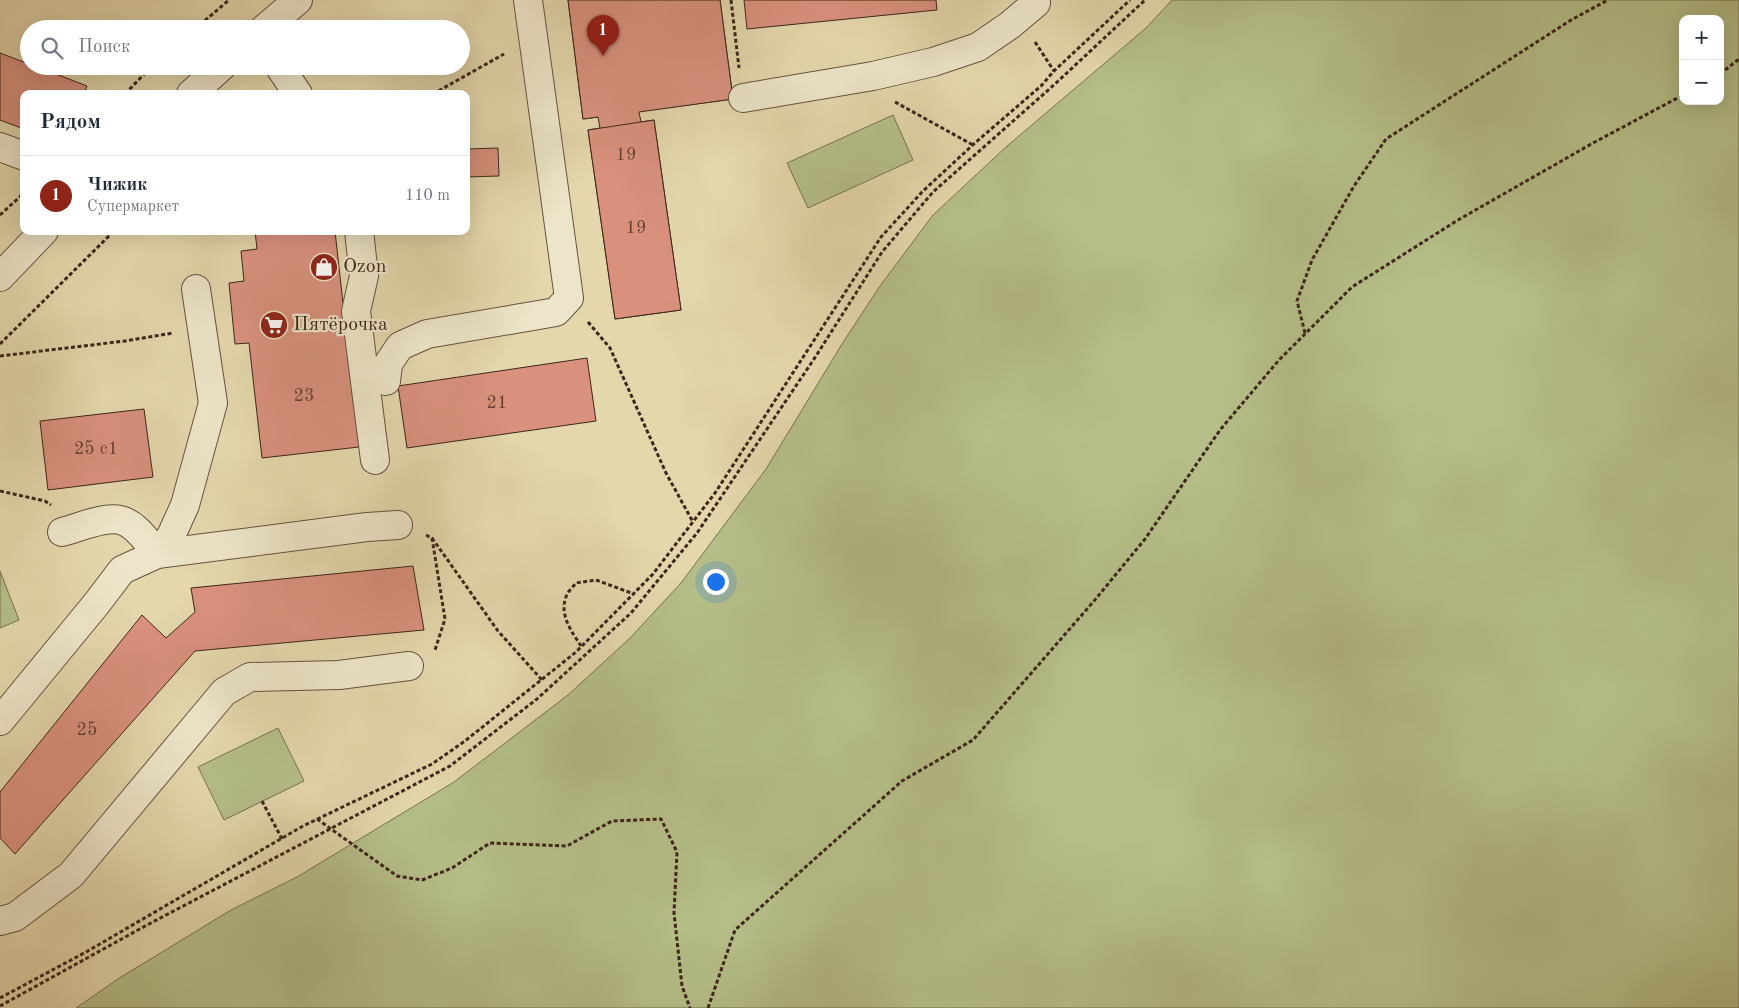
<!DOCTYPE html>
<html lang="ru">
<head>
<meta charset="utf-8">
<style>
	body { margin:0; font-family:"Old Standard TT",serif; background:#f6f6f7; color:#1f2937 }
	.controls { position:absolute; right:15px; top:15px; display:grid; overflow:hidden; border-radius:10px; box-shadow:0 5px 20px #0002 }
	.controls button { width:45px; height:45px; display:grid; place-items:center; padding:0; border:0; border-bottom:1px solid #e0e1e3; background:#fff; color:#1f2937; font:25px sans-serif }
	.you { position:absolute; left:715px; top:581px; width:18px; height:18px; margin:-12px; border:4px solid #fff; border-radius:50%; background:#1a73e8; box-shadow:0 0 0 8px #1a73e833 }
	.badge { display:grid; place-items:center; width:32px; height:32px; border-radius:50%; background:#8f2418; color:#fff; font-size:16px; font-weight:700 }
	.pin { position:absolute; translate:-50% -41px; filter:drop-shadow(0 1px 2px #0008) }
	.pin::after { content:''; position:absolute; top:26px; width:18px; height:15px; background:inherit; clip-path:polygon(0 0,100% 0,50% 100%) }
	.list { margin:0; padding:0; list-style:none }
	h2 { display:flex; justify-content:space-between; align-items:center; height:65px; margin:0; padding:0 20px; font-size:21px }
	h2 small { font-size:16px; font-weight:400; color:#747a83 }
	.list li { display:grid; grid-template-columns:32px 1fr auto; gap:15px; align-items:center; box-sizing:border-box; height:80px; padding:0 20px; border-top:1px solid #e0e1e3 }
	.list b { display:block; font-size:19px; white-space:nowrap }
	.list p { margin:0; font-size:16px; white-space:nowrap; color:#747a83 }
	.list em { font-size:16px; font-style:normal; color:#747a83 }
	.icon { flex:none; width:28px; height:28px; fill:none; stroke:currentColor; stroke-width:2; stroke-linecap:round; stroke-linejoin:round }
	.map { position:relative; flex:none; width:1739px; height:1008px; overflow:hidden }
	.search { position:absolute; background:#fff; box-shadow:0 5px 20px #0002; left:20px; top:20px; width:450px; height:55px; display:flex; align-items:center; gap:12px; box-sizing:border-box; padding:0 18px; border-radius:28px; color:#747a83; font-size:19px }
	.panel { position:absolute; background:#fff; box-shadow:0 5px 20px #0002; left:20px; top:90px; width:450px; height:145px; border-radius:10px }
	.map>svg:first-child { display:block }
	.green { fill:#b5be88; stroke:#797251; fill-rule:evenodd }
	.building { fill:#d9917e; stroke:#3d261a }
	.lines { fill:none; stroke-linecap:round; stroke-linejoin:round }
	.minor-casing { stroke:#67523e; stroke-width:30 }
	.path { stroke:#3d261a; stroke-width:3; stroke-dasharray:4 2.5; stroke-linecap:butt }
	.minor { stroke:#ede5c9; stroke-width:28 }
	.labels { text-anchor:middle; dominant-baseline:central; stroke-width:4.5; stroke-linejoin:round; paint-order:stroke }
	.number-label { font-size:18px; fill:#644133 }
	.poi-label { font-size:20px; fill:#3d261a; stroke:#ede5c9; text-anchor:start }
</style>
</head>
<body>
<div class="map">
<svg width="1739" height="1008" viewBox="0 0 1739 1008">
	<rect width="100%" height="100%" fill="#e4d7ac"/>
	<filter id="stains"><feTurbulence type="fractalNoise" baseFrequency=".004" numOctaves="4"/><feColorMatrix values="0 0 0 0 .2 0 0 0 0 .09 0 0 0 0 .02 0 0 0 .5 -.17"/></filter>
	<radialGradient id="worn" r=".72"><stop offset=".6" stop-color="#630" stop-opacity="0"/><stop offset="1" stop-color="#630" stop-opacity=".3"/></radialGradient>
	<g class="green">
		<path d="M1172,0H1739V1008H76L121,977L231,910L297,877L454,782L568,695L630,638L681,583L766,469L842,344L880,286L933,215L1006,147L1146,28ZM1683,19H1720V101H1683Z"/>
		<path d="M893,115L913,160L808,208L787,163Z"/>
		<path d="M0,571L19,620L0,628Z"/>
		<path d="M278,728L304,781L224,820L198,767Z"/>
	</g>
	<g class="building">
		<path d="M568,0H720L733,99L583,119Z"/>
		<path d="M568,0H720L733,99L639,112L641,122L654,120L681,310L615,319L588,130L600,128L598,117L583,119Z"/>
		<path d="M744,0H936L937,10L747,29Z"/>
		<path d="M0,53L29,64V66H35L87,86L84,94H24V129L0,120Z"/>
		<path d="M654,120L681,310L615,319L588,130Z"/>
		<path d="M498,148L499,176L466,177V149Z"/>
		<path d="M255,231H335L359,447L262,458L249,343L235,344L229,283L244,281L241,251L257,249Z"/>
		<path d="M587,358L596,421L407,448L398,386Z"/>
		<path d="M144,409L153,477L48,490L40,421Z"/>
		<path d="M413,566L424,630L195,651L15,854L0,838V792L142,615L166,638L195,612L191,588Z"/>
	</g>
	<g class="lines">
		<defs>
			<g id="minor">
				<path d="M264,29L298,0"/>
				<path d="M279,66L298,94"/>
				<path d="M191,94L222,66"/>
				<path d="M743,98L873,76L933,62L978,47L1010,25L1036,3"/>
				<path d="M0,147L24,156"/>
				<path d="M359,231L364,276L356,311L375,460"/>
				<path d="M0,277L44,231"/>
				<path d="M386,381L388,364L400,346L427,334L556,312L569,298L528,0"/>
				<path d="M62,532C78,528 104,516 120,520C135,523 148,542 157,554L171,536L185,505L213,403L196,289"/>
				<path d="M0,721L97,603L122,570L157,554L367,527L398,525"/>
				<path d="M0,921L15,917L71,875L224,692L250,677L339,675L409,666"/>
			</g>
		</defs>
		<use href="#minor" class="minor-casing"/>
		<g class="path">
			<path d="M731,0L739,68"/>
			<path d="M195,29L229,0"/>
			<path d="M1035,42L1054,71"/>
			<path d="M1720,74L1739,59"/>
			<path d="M125,94L152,66"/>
			<path d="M433,94L504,54"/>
			<path d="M895,102L973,145"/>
			<path d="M0,215L24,193"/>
			<path d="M588,322L610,348L666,473L693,522"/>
			<path d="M1305,333L1297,301L1312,260L1354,186L1386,139L1571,20L1608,0"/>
			<path d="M0,344L114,231"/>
			<path d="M0,356L125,341L173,333"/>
			<path d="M0,491L45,501L51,505"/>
			<path d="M426,535L432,538L445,619L435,650"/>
			<path d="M432,538L498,631L542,680"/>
			<path d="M581,646C572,632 559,615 566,597C567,592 573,587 576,583L596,580L634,594"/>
			<path d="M262,801L282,839"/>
			<path d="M317,819L397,876L422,880L452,868L490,843L567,846L612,821L661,819L677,852L674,913L682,986L690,1008"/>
			<path d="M0,998L86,952L303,826L432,764L465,741L576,652L653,574L715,493L881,237L923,191L976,142L1041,86L1054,71L1130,0"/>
			<path d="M0,1006L147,925L450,766L537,699L631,613L697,533L816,356L882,252L933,192L1055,84L1145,0"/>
			<path d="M708,1008L735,930L902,781L973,740L1094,601L1145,539L1220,430L1279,360L1352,287L1458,220L1593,143L1683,95"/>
		</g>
		<use href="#minor" class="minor"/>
	</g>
	<defs>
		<symbol id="shop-disc" viewBox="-11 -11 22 22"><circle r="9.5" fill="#8f2418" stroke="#ede5c9"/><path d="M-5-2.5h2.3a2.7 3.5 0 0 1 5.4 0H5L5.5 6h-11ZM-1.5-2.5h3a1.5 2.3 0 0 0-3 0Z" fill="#fff"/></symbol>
		<symbol id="supermarket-disc" viewBox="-11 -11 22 22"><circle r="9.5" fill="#8f2418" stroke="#ede5c9"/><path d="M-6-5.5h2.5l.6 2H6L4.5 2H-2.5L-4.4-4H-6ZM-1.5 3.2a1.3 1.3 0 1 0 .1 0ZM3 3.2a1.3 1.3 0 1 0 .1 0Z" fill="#fff"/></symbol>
	</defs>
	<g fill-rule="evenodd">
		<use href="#shop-disc" x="308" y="251" width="32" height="32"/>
		<use href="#supermarket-disc" x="258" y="309" width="32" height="32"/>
	</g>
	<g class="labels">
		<g class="number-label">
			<text x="626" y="155">19</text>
			<text x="636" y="228">19</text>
			<text x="304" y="396">23</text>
			<text x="497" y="403">21</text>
			<text x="96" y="449">25 с1</text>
			<text x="87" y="730">25</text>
		</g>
		<g class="poi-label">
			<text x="343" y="267">Ozon</text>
			<text x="293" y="325">Пятёрочка</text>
		</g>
	</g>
	<rect width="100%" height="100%" filter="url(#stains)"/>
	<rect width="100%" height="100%" fill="url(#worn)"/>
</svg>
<div class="controls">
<button>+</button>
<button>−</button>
</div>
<div class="you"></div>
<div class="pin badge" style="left:603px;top:56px">1</div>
<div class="search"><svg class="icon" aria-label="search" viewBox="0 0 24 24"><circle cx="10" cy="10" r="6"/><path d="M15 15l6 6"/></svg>Поиск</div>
<section class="panel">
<h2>Рядом<small></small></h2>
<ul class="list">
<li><span class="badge">1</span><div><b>Чижик</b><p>Супермаркет</p></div><em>110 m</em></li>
</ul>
</section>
</div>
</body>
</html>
